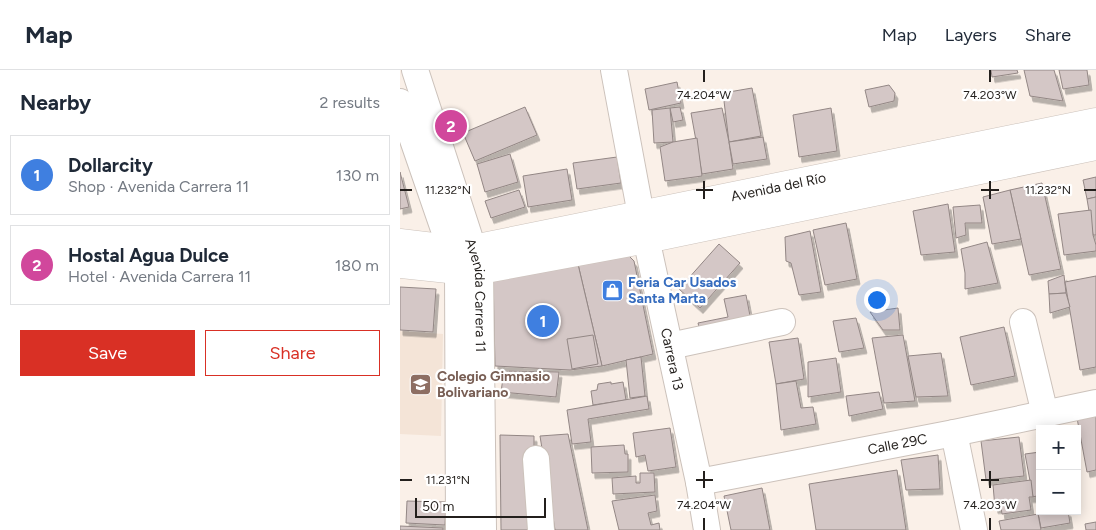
<!DOCTYPE html>
<html lang="en">
<head>
<meta charset="utf-8">
<style>
	body { margin:0; font-family:Figtree,sans-serif; background:#f6f6f7; color:#1f2937 }
	.controls { position:absolute; right:15px; bottom:15px; display:grid; overflow:hidden; border-radius:0px; box-shadow:0 2px 12px #0003 }
	.controls button { width:45px; height:45px; display:grid; place-items:center; padding:0; border:0; border-bottom:1px solid #e0e1e3; background:#fff; color:#1f2937; font:25px sans-serif }
	.scale { position:absolute; left:15px; bottom:12px; width:131px; box-sizing:border-box; padding-left:5px; border:2px solid #231f1c; border-top:0; font-size:14px; line-height:18px; white-space:nowrap; color:#231f1c; -webkit-text-stroke:4px #fff; paint-order:stroke }
	.you { position:absolute; left:476px; top:229px; width:18px; height:18px; margin:-12px; border:4px solid #fff; border-radius:50%; background:#1a73e8; box-shadow:0 0 0 8px #1a73e833 }
	.badge { display:grid; place-items:center; width:32px; height:32px; border-radius:50%; background:#d93025; color:#fff; font-size:16px; font-weight:700 }
	.pin { position:absolute; translate:-50% -50%; border:2px solid #fff; box-shadow:0 1px 5px #0006 }
	.list { margin:0; padding:0; list-style:none }
	h2 { display:flex; justify-content:space-between; align-items:center; height:65px; margin:0; padding:0 20px; font-size:21px }
	h2 small { font-size:16px; font-weight:400; color:#747a83 }
	.list li { display:grid; grid-template-columns:32px 1fr auto; gap:15px; align-items:center; box-sizing:border-box; height:80px; margin:0 10px 10px; padding:0 10px; border:1px solid #e0e1e3; border-radius:0px }
	.list b { display:block; font-size:19px; white-space:nowrap }
	.list p { margin:0; font-size:16px; white-space:nowrap; color:#747a83 }
	.list em { font-size:16px; font-style:normal; color:#747a83 }
	.actions { display:flex; gap:10px; padding:15px 20px }
	.actions a { flex:1; padding:11px 0; border:1px solid #d93025; border-radius:0px; text-align:center; font-size:18px; color:#d93025 }
	.actions .main { background:#d93025; color:#fff }
	.map { position:relative; flex:none; width:696px; height:460px; overflow:hidden }
	header { display:flex; align-items:center; gap:30px; box-sizing:border-box; height:70px; padding:0 25px; background:#fff; border-bottom:1px solid #e0e1e3 }
	header strong { font-size:24px }
	nav { display:flex; gap:28px; margin-inline-start:auto; font-size:18px }
	main { display:flex }
	aside { flex:1; background:#fff }
	.map>svg:first-child { display:block }
	.built { fill:#f4e4d7 }
	.building { fill:#d4c7c6; stroke:#938785; filter:url(#shadow) }
	.lines { fill:none; stroke-linecap:round; stroke-linejoin:round }
	.minor-casing { stroke:#ccc2bb; stroke-width:28 }
	.major-casing { stroke:#ccc2bb; stroke-width:29 }
	.minor { stroke:#fff; stroke-width:26 }
	.major { stroke:#fff; stroke-width:28 }
	.ticks { fill:none; stroke:#231f1c; stroke-width:2 }
	.labels { text-anchor:middle; dominant-baseline:central; stroke-width:4.5; stroke-linejoin:round; paint-order:stroke }
	.street-label { font-size:14px; fill:#231f1c; stroke:#fff }
	.shop-label { font-size:14px; font-weight:bold; fill:#366cbe; stroke:#fff; text-anchor:start }
	.education-label { font-size:14px; font-weight:bold; fill:#785e54; stroke:#fff; text-anchor:start }
	.ticks-label { font-size:12px; text-anchor:middle; fill:#231f1c; stroke:#fff; stroke-width:4.5; stroke-linejoin:round; paint-order:stroke }
</style>
</head>
<body>
<header>
<strong>Map</strong>
<nav><a>Map</a><a>Layers</a><a>Share</a></nav>
</header>
<main>
<aside>
<h2>Nearby<small>2 results</small></h2>
<ul class="list">
<li><span class="badge" style="background:#3f7fe0">1</span><div><b>Dollarcity</b><p>Shop · Avenida Carrera 11</p></div><em>130 m</em></li>
<li><span class="badge" style="background:#d1479c">2</span><div><b>Hostal Agua Dulce</b><p>Hotel · Avenida Carrera 11</p></div><em>180 m</em></li>
</ul>
<div class="actions"><a class="main">Save</a><a>Share</a></div>
</aside>
<div class="map">
<svg width="696" height="460" viewBox="0 0 696 460">
	<defs>
		<filter id="shadow"><feDropShadow dx="3" dy="5.5" stdDeviation="0" flood-color="#0004"/></filter>
	</defs>
	<rect width="100%" height="100%" fill="#faf0e8"/>
	<path class="built" d="M0,261L43,264L41,366L0,364Z"/>
	<g class="building">
		<path d="M591,0H617L618,3L592,7Z"/>
		<path d="M624,0H654L663,31L630,26Z"/>
		<path d="M659,0H687L689,15L663,19Z"/>
		<path d="M277,12L281,33L249,40L245,19Z"/>
		<path d="M489,15L495,23L494,31L469,37L465,20Z"/>
		<path d="M352,18L361,66L329,72L323,23Z"/>
		<path d="M125,37L137,65L75,91L63,63Z"/>
		<path d="M280,37L283,50L273,52L270,38Z"/>
		<path d="M270,38L273,72L254,73L252,40Z"/>
		<path d="M322,38L329,72L333,99L302,104L291,43Z"/>
		<path d="M431,38L437,81L399,87L393,45Z"/>
		<path d="M363,67L367,89L333,94L329,72Z"/>
		<path d="M297,68L302,106L265,111L260,77L273,72Z"/>
		<path d="M110,84L118,112L85,122L77,94Z"/>
		<path d="M217,87L221,113L177,119L173,93Z"/>
		<path d="M167,99L172,130L128,137L123,106Z"/>
		<path d="M0,102L9,137L0,139Z"/>
		<path d="M696,107V127L687,129L683,110Z"/>
		<path d="M642,113L661,199L629,205L610,120Z"/>
		<path d="M119,120L125,137L91,148L85,131Z"/>
		<path d="M610,120L621,169L592,174L583,127Z"/>
		<path d="M696,127V165H693L687,129Z"/>
		<path d="M548,134L555,182L521,185L513,141Z"/>
		<path d="M580,135L582,153H565L566,165L556,168L553,137Z"/>
		<path d="M691,140L693,165L696,175V181L664,185L658,144Z"/>
		<path d="M446,153L457,209L425,215L413,160Z"/>
		<path d="M410,161L421,222L399,225L391,193L386,191L385,167Z"/>
		<path d="M587,172L598,213L565,219V203L561,179Z"/>
		<path d="M319,174L340,193L300,238L279,219Z"/>
		<path d="M223,180L234,191L253,284L202,296L177,190Z"/>
		<path d="M177,190L202,296L170,300L95,296L93,206Z"/>
		<path d="M664,205L666,223L649,224L648,211Z"/>
		<path d="M696,206V297L680,300L665,212Z"/>
		<path d="M0,217L36,219L33,262L0,260Z"/>
		<path d="M666,223L670,237L650,243L649,224Z"/>
		<path d="M346,225L351,251L300,261L298,253L328,247L324,229Z"/>
		<path d="M498,238L500,260H483L470,242Z"/>
		<path d="M456,248L464,278L439,282L433,251Z"/>
		<path d="M604,257L615,306L571,315L560,267Z"/>
		<path d="M193,265L198,294L172,299L167,269Z"/>
		<path d="M503,265L515,331L484,333L472,268Z"/>
		<path d="M398,268L404,309L376,314L369,272Z"/>
		<path d="M541,283L548,326L516,327L508,286Z"/>
		<path d="M241,287L245,326L230,328L226,290Z"/>
		<path d="M436,288L441,322L408,327V292Z"/>
		<path d="M109,301L159,302L156,327L101,322L103,308L109,307Z"/>
		<path d="M396,311L401,338L413,337L416,354L381,360L376,314Z"/>
		<path d="M211,312V314L223,312L226,330L193,335L191,321L197,320L198,314Z"/>
		<path d="M479,322L483,339L449,346L446,326Z"/>
		<path d="M247,326L249,339L188,349L191,372L172,374L167,340Z"/>
		<path d="M696,344V400L687,402L677,348Z"/>
		<path d="M270,358L276,397L248,401L245,385L236,387L233,363Z"/>
		<path d="M168,364L188,460H155L140,366Z"/>
		<path d="M100,365L134,366V460H101Z"/>
		<path d="M619,367L624,406L586,410L581,371Z"/>
		<path d="M224,375L225,384H228V402L192,403L191,377Z"/>
		<path d="M640,382V425L633,427L625,384Z"/>
		<path d="M538,385L540,419L506,420L501,390Z"/>
		<path d="M497,400L506,460H416L409,414Z"/>
		<path d="M240,403H254L255,422L213,424L212,408L236,406V413H240Z"/>
		<path d="M631,410L633,427H629L631,440L602,444L601,438H595L593,415Z"/>
		<path d="M362,418L370,460H331L324,426Z"/>
		<path d="M255,425L257,441L248,443L251,455L259,453L260,460H219L212,431Z"/>
		<path d="M7,431L46,432L45,455L6,453Z"/>
		<path d="M637,438H640V441H668L670,453L641,458Z"/>
		<path d="M638,444L641,460H601L599,451Z"/>
		<path d="M696,452V460H686L685,454Z"/>
		<path d="M0,456L43,458V460H0Z"/>
	</g>
	<g class="lines">
		<defs>
			<g id="minor">
				<path id="s1" d="M15,0L80,200L83,460"/>
				<path id="s2" d="M214,0L241,145L299,412L307,460"/>
				<path d="M0,32L58,200L59,460"/>
				<path d="M623,252L645,344"/>
				<path d="M270,276L382,252"/>
				<path d="M554,363L574,460"/>
				<path d="M136,389L141,460"/>
				<path id="s3" d="M299,412L554,363L696,333"/>
			</g>
			<g id="major">
				<path id="s4" d="M0,173L50,179H73L696,52"/>
				<path d="M0,194L58,200H80L247,169L696,76"/>
			</g>
		</defs>
		<use href="#minor" class="minor-casing"/>
		<use href="#major" class="major-casing"/>
		<use href="#minor" class="minor"/>
		<use href="#major" class="major"/>
	</g>
	<path class="ticks" d="M304,0V12M590,0V12M304,111V129M590,111V129M0,120H12M296,120H313M581,120H599M684,120H696M304,401V418M590,401V418M0,410H12M296,410H313M581,410H599M304,448V460M590,448V460"/>
	<defs>
		<symbol id="shop-square" viewBox="-11 -11 22 22"><rect x="-9" y="-9" width="18" height="18" rx="4" fill="#3f7fe0" stroke="#fff"/><path d="M-5-2.5h2.3a2.7 3.5 0 0 1 5.4 0H5L5.5 6h-11ZM-1.5-2.5h3a1.5 2.3 0 0 0-3 0Z" fill="#fff"/></symbol>
		<symbol id="school-square" viewBox="-11 -11 22 22"><rect x="-9" y="-9" width="18" height="18" rx="4" fill="#8d6e63" stroke="#fff"/><path d="M0-5L7-2L0 1L-7-2ZM-4 1L0 2.5L4 1V4Q0 6-4 4Z" fill="#fff"/></symbol>
	</defs>
	<g fill-rule="evenodd">
		<use href="#shop-square" x="200" y="208" width="25" height="25"/>
		<use href="#school-square" x="8" y="302" width="25" height="25"/>
	</g>
	<g class="labels">
		<g class="street-label">
			<text stroke="none"><textPath href="#s4" startOffset="385">Avenida del Río</textPath></text>
			<text stroke="none"><textPath href="#s1" startOffset="235">Avenida Carrera 11</textPath></text>
			<text stroke="none"><textPath href="#s2" startOffset="295">Carrera 13</textPath></text>
			<text stroke="none"><textPath href="#s3" startOffset="202">Calle 29C</textPath></text>
		</g>
		<g class="shop-label">
			<text x="228" y="212">Feria Car Usados<tspan x="228" dy="16">Santa Marta</tspan></text>
		</g>
		<g class="education-label">
			<text x="37" y="306">Colegio Gimnasio<tspan x="37" dy="16">Bolivariano</tspan></text>
		</g>
	</g>
	<g class="ticks-label">
		<text x="304" y="29">74.204°W</text>
		<text x="590" y="29">74.203°W</text>
		<text x="48" y="124">11.232°N</text>
		<text x="648" y="124">11.232°N</text>
		<text x="48" y="414">11.231°N</text>
		<text x="304" y="439">74.204°W</text>
		<text x="590" y="439">74.203°W</text>
	</g>
</svg>
<div class="controls">
<button>+</button>
<button>−</button>
</div>
<div class="scale">50 m</div>
<div class="you"></div>
<div class="pin badge" style="left:143px;top:251px;background:#3f7fe0">1</div>
<div class="pin badge" style="left:51px;top:56px;background:#d1479c">2</div>
</div>
</main>
</body>
</html>
